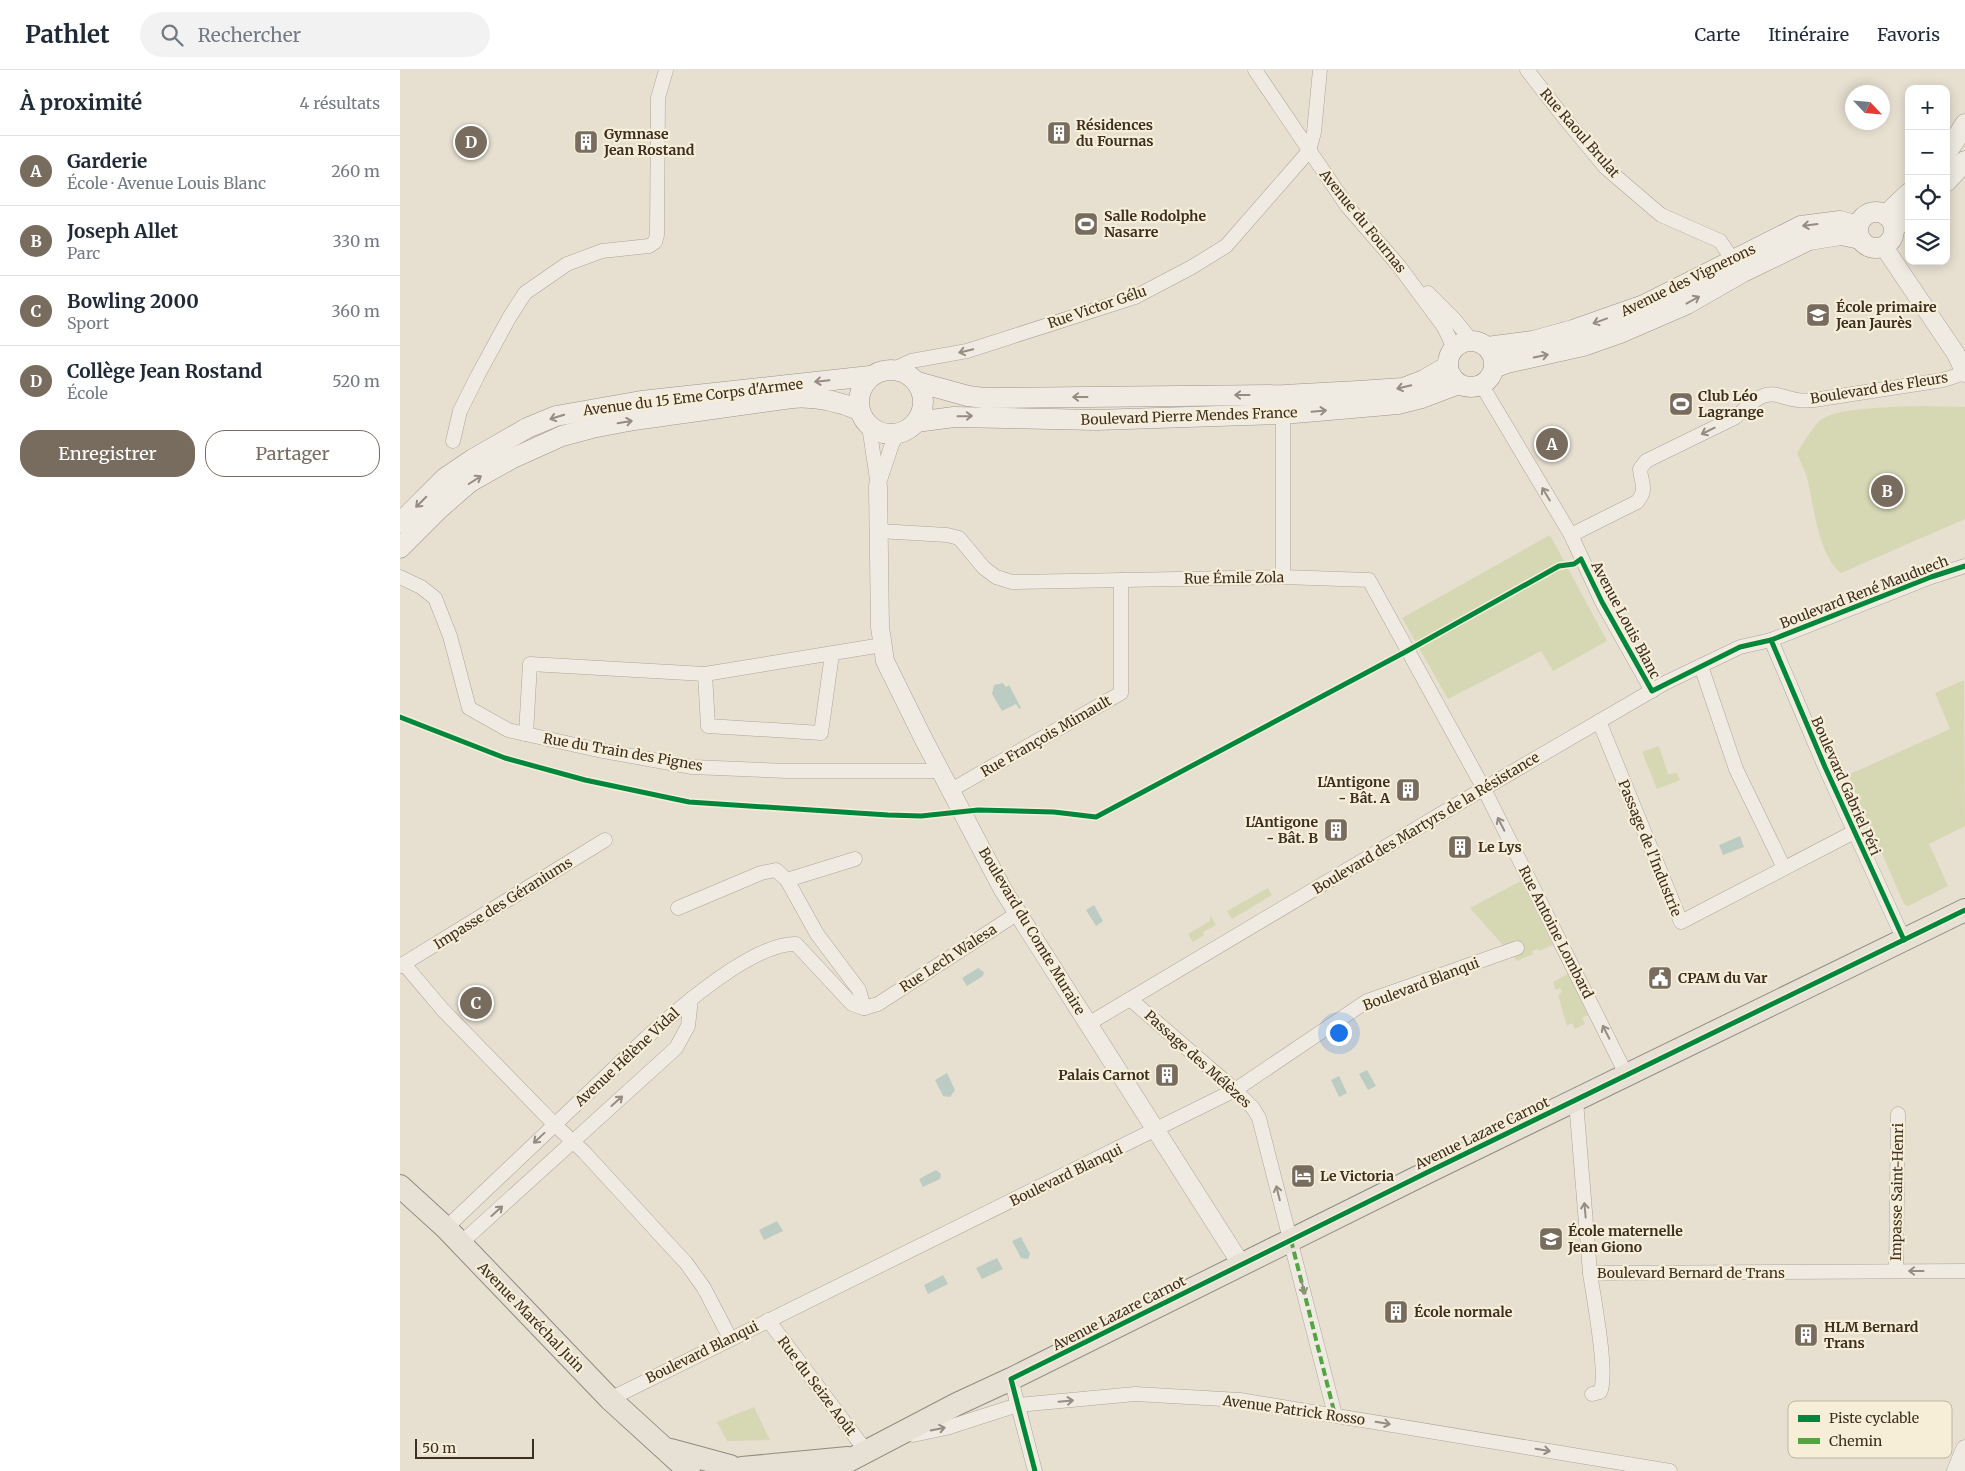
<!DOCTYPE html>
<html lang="fr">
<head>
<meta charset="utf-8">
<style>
	body { margin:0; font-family:Merriweather,serif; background:#f2f2f3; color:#1f2937 }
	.controls { position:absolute; right:15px; top:15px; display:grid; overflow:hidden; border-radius:10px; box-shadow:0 2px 12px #0003 }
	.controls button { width:45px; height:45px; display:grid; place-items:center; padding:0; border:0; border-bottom:1px solid #e0e1e3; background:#fff; color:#1f2937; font:25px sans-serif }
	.compass { position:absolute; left:1445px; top:15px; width:45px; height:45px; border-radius:50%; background:#fff; box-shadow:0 2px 12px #0003; rotate:116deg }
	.scale { position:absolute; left:15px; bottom:12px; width:119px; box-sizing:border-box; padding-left:5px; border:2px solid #3d2e20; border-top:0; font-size:14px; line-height:18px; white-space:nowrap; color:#3d2e20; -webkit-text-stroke:4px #f7eed8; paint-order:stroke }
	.you { position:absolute; left:938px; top:962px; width:18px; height:18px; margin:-12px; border:4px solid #fff; border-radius:50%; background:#1a73e8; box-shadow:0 0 0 8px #1a73e833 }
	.badge { display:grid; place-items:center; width:32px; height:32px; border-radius:50%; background:#786c5e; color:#fff; font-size:16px; font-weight:700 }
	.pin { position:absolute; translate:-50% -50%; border:2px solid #fff; box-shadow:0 1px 5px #0006 }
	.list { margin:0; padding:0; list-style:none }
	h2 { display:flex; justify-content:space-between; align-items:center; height:65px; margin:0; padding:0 20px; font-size:21px }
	h2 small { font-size:16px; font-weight:400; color:#747a83 }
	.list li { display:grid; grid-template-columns:32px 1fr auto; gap:15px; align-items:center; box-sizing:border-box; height:70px; padding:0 20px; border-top:1px solid #e0e1e3 }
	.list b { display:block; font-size:19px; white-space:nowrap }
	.list p { margin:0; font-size:16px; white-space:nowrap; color:#747a83 }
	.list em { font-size:16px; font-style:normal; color:#747a83 }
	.actions { display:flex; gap:10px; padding:15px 20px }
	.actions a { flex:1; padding:11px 0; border:1px solid #786c5e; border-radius:20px; text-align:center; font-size:18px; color:#786c5e }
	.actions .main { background:#786c5e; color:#fff }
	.icon { flex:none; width:28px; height:28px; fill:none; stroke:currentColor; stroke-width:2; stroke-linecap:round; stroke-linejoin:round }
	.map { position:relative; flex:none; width:1565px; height:1401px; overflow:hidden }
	header { display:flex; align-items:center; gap:30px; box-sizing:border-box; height:70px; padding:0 25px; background:#fff; border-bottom:1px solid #e0e1e3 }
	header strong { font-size:24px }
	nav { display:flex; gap:28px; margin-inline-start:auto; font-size:18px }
	.search { width:350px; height:45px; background:#f2f2f3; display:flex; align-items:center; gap:12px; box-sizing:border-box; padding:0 18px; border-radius:28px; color:#747a83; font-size:19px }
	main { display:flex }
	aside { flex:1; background:#fff }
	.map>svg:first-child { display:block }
	.green { fill:#d6d7b3 }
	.water { fill:#bcccc2 }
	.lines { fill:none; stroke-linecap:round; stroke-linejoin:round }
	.minor-casing { stroke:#ada599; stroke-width:15 }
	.tertiary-casing { stroke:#ada599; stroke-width:19 }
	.secondary-casing { stroke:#9c958a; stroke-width:21 }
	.primary-casing { stroke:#928b80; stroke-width:24 }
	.minor { stroke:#efebe3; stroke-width:14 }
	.tertiary { stroke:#efebe3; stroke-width:18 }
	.secondary { stroke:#efebe3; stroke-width:20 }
	.primary { stroke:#e6e1d4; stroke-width:22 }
	.quiet { stroke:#54a441; stroke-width:4; stroke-dasharray:8 4; stroke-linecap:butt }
	.cycleway-casing { stroke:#f7eed8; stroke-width:8 }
	.cycleway { stroke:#00873e; stroke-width:5 }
	.oneway { stroke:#968c82 }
	.labels { text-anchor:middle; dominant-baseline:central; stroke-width:4.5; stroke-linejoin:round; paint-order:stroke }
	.poi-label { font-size:14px; font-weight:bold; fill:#3d2e20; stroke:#f7eed8; text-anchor:start }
	.street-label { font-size:14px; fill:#3d2e20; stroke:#f7eed8 }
	.key { fill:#f7eed8; stroke:#bfb4a1; stroke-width:1 }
	.key-label { font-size:14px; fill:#3d2e20 }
</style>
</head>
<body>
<header>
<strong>Pathlet</strong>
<div class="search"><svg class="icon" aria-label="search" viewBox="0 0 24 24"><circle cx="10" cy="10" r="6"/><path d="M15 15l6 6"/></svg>Rechercher</div>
<nav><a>Carte</a><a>Itinéraire</a><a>Favoris</a></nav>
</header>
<main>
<aside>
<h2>À proximité<small>4 résultats</small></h2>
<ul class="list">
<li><span class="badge">A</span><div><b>Garderie</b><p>École · Avenue Louis Blanc</p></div><em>260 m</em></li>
<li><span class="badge">B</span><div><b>Joseph Allet</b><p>Parc</p></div><em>330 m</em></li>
<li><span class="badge">C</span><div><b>Bowling 2000</b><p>Sport</p></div><em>360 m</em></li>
<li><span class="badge">D</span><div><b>Collège Jean Rostand</b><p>École</p></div><em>520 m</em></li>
</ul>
<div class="actions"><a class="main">Enregistrer</a><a>Partager</a></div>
</aside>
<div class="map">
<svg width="1565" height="1401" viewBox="0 0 1565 1401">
	<rect width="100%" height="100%" fill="#e7e0d1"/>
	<g class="green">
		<path d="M1521,336L1565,337V449L1441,503C1418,485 1414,436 1407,408C1405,400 1400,391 1397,383C1403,373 1413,356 1422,349C1440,337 1498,337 1521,336Z"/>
		<path d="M1150,465L1207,571L1153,601L1141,581L1048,629L1002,548Z"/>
		<path d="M1564,610L1565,756L1529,774L1548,816L1508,836L1504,834L1448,705L1550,659L1535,623Z"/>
		<path d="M1259,676L1268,704L1277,703L1280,710L1257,719L1242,682Z"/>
		<path d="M1121,811L1153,875L1139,881L1138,879L1132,881L1133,884L1117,891L1070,838Z"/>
		<path d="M868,818L872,825L832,849L827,841Z"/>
		<path d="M810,845L816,855L803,862L804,865L793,872L788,864L810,851Z"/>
		<path d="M1168,904L1188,945L1182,948L1185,954L1175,959L1172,953L1167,956L1158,925L1162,922L1160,918L1156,920L1153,912Z"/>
		<path d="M354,1337L370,1370L327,1371L317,1352Z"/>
	</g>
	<g class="water">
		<path d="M603,613L606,617L609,615L621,638L619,639L616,634L602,641L592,624L594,615Z"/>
		<path d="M1340,766L1344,777L1323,785L1319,775Z"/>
		<path d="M694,835L703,851L696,856L686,840Z"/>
		<path d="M578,898L584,902L583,906L567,916L562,908Z"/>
		<path d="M967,1000L976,1016L968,1020L959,1004Z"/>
		<path d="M547,1003L555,1020L550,1027L543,1026L535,1010Z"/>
		<path d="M939,1006L947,1023L939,1027L931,1010Z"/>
		<path d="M536,1100L541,1104L540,1109L523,1117L519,1109Z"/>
		<path d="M377,1151L383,1161L364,1170L359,1160Z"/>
		<path d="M621,1167L630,1184L628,1189L621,1188L612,1171Z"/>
		<path d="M597,1188L603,1199L582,1209L576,1198Z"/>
		<path d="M543,1205L548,1214L528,1224L524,1215Z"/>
	</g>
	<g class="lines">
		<defs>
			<g id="minor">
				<path d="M855,0L947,136L999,196L1044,257L1054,278"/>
				<path d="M1127,0L1162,45L1206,98L1261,145L1320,171L1332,189"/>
				<path d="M1028,223L1054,249L1071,270"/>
				<path d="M494,299L511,291L567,281L735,227L792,197L826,176L909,81L914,62L920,0"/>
				<path d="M1081,314L1171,465L1202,532L1252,621"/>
				<path d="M883,344V507"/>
				<path d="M469,356L478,416"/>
				<path d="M53,371L60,341L78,305L109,248L125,223L167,194L202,181L249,176L255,172L257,165L258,28L266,0"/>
				<path d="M479,413L492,374L498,364"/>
				<path d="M479,461L547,465L559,468L584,498L596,507L612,512L883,507L969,510L1084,719L1227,1006"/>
				<path d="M1171,465L1237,432C1248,419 1241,413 1240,399L1246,391L1334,348C1344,341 1352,330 1363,326C1375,321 1385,329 1398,330C1403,331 1409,330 1414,330L1543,310L1565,303"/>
				<path d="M0,507L21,517L35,528L50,566L69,638L108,660L198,680L292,697L386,701H540"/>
				<path d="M1371,570L1425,697L1504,870"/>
				<path d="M1301,596L1336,699L1384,798"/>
				<path d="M305,604L308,656L421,663L432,584"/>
				<path d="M1199,651L1281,852L1454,762"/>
				<path d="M126,664L130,594L305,604L482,575"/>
				<path d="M551,720L721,623V510"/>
				<path d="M387,810L455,789"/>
				<path d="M278,838L361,803L376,800L387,810L417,864L459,920L464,938"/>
				<path d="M4,894L43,940L154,1054L184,1082L286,1193L304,1218L330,1268"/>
				<path d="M0,896L205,770"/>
				<path d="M730,929L835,1020L853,1038L859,1048L935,1345"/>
				<path d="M688,954L1071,726L1265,613L1340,577L1371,570L1531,507L1565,496"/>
				<path d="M1176,1031L1190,1203L1565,1201"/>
				<path d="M46,1158L247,967C279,938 353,873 396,874L452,934L464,938L478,934L618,843"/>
				<path d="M61,1173L276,978L288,956L291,929"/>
				<path d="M1496,1201L1498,1044"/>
				<path d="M1190,1203C1193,1225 1209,1306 1200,1322L1192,1324"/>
				<path d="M368,1250L466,1381"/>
				<path d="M611,1309L635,1401"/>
				<path d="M210,1329L835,1020L967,931L1117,878"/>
				<path d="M513,1365L546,1358L618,1335L735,1324L840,1330L1270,1401"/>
			</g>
			<g id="tertiary">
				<path d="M1484,177L1556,284L1565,303"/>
				<path d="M478,416L480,557L485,591L523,668L603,820L841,1194"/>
				<path d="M1556,1401L1565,1379"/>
			</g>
			<g id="secondary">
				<path d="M1546,84L1565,54"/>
				<path d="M1546,112L1565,91"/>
				<circle cx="1476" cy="160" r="18"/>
				<path d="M1486,145L1509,123"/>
				<path d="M1494,157L1509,147"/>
				<circle cx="1071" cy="294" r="23"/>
				<path d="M1087,277L1133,271L1173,260L1244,235L1401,156L1440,151L1458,156"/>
				<path d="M1094,298L1107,293L1183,276L1220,263L1287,234L1343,202L1409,170L1441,165L1460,169"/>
				<circle cx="491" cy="332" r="32"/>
				<path d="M517,312L568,326L584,328L884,325L958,321L1003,318L1024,310L1048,296"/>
				<path d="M516,352L554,347L696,350L883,344L998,334L1022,328L1059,314"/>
				<path d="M0,453L45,408L73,389L127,358L156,346L241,331L470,306"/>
				<path d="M0,478L39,439L70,412L111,389L162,366L192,358L234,350L392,328C416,326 437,331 459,340"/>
			</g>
			<g id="primary">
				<path d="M0,1116L46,1158L210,1329L289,1401"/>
				<path d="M271,1380L330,1396"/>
				<path d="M342,1398L448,1388"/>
				<path d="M429,1401L557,1334L611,1309L1034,1099L1565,840"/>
			</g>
		</defs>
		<use href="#minor" class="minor-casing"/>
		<use href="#tertiary" class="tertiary-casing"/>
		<use href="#secondary" class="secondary-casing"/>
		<use href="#primary" class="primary-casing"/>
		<use href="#minor" class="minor"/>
		<use href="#tertiary" class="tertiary"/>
		<use href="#secondary" class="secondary"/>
		<use href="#primary" class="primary"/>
		<path class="quiet" d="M891,1170L935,1345"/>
		<defs>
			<g id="cycleway">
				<path d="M1371,570L1425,697L1504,870"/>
				<path d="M0,647L105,688L185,710L289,732L488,745L521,746L578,740L654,742L696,747L1007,581L1159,496L1174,494L1181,489L1202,532L1252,621L1340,577L1371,570L1531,507L1565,496"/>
				<path d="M635,1401L611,1309L1034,1099L1565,840"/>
			</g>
		</defs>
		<use href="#cycleway" class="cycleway-casing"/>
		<use href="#cycleway" class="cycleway"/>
	</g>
	<defs><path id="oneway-shaft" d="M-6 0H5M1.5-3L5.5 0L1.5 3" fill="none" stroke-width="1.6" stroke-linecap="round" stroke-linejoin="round" transform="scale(1.25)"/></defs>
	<g class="oneway">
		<use href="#oneway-shaft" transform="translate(1410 155) rotate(173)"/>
		<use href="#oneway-shaft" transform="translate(1293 230) rotate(-29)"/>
		<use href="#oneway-shaft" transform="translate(1200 251) rotate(160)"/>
		<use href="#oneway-shaft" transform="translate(566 281) rotate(166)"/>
		<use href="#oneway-shaft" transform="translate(1141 286) rotate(-11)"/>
		<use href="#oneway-shaft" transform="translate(422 311) rotate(174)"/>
		<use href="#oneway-shaft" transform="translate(1004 317) rotate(167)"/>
		<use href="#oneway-shaft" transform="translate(842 325) rotate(180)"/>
		<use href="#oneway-shaft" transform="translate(680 327) rotate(180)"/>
		<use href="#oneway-shaft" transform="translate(919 341) rotate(-5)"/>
		<use href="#oneway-shaft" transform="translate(565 346) rotate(-1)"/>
		<use href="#oneway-shaft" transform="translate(157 347) rotate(163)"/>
		<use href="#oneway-shaft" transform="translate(225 352) rotate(-10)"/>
		<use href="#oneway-shaft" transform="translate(1308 361) rotate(154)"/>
		<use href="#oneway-shaft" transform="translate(75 410) rotate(-32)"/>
		<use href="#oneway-shaft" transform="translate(1146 424) rotate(-121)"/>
		<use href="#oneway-shaft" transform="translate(21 432) rotate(135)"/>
		<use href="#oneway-shaft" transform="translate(1101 754) rotate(-117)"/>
		<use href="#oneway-shaft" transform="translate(1206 962) rotate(-117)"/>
		<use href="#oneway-shaft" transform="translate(217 1031) rotate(-42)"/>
		<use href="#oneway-shaft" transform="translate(139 1068) rotate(137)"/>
		<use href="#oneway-shaft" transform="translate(878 1123) rotate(-104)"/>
		<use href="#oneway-shaft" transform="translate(1185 1140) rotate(-95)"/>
		<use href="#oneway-shaft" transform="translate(97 1141) rotate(-42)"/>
		<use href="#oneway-shaft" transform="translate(1516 1201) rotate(-180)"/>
		<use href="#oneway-shaft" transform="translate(903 1217) rotate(76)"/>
		<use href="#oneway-shaft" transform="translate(666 1331) rotate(-5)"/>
		<use href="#oneway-shaft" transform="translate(983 1353) rotate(9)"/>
		<use href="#oneway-shaft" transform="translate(538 1359) rotate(-12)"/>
		<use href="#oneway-shaft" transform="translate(1143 1380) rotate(9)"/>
	</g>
	<defs>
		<symbol id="building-square" viewBox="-11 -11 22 22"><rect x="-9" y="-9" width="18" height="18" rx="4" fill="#786c5e" stroke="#f7eed8"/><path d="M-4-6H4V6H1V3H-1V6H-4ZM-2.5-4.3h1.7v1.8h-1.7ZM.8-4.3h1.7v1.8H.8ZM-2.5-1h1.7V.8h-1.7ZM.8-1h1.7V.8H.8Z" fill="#fff"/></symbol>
		<symbol id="stadium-square" viewBox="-11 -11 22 22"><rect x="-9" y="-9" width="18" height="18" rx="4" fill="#786c5e" stroke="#f7eed8"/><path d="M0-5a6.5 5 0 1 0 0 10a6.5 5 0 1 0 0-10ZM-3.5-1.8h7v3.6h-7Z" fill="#fff"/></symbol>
		<symbol id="school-square" viewBox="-11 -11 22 22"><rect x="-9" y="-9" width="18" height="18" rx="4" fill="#786c5e" stroke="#f7eed8"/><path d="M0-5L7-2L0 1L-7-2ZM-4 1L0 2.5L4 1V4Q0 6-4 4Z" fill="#fff"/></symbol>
		<symbol id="civic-square" viewBox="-11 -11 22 22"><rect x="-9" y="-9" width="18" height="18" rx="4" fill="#786c5e" stroke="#f7eed8"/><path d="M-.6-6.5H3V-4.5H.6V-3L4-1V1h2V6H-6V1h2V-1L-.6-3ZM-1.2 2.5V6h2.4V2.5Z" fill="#fff"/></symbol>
		<symbol id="hotel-square" viewBox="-11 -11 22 22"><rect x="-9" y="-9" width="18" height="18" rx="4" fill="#786c5e" stroke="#f7eed8"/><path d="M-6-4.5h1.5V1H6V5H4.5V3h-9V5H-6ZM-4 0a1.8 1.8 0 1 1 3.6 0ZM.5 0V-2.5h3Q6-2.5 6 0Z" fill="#fff"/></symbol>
	</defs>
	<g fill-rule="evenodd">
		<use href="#building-square" x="645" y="49" width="28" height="28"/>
		<use href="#building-square" x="172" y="58" width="28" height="28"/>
		<use href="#stadium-square" x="672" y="140" width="28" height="28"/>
		<use href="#school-square" x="1404" y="231" width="28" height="28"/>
		<use href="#stadium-square" x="1267" y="320" width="28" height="28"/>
		<use href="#building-square" x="994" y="706" width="28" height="28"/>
		<use href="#building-square" x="922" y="746" width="28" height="28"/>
		<use href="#building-square" x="1046" y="763" width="28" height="28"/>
		<use href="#civic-square" x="1246" y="894" width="28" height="28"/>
		<use href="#building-square" x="753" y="991" width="28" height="28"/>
		<use href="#hotel-square" x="889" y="1092" width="28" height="28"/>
		<use href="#school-square" x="1137" y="1155" width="28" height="28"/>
		<use href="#building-square" x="982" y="1228" width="28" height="28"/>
		<use href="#building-square" x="1392" y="1251" width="28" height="28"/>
	</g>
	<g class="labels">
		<g class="poi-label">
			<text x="676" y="55">Résidences<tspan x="676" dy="16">du Fournas</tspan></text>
			<text x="204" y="64">Gymnase<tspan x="204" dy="16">Jean Rostand</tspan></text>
			<text x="704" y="146">Salle Rodolphe<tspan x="704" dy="16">Nasarre</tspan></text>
			<text x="1436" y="237">École primaire<tspan x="1436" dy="16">Jean Jaurès</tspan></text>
			<text x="1298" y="326">Club Léo<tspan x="1298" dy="16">Lagrange</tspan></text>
			<text x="990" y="712" text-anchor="end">L'Antigone<tspan x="990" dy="16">- Bât. A</tspan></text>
			<text x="918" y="752" text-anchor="end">L'Antigone<tspan x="918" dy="16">- Bât. B</tspan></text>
			<text x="1078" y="777">Le Lys</text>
			<text x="1278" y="908">CPAM du Var</text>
			<text x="750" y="1005" text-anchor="end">Palais Carnot</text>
			<text x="920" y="1106">Le Victoria</text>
			<text x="1168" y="1161">École maternelle<tspan x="1168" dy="16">Jean Giono</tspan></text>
			<text x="1014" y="1242">École normale</text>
			<text x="1424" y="1257">HLM Bernard<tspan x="1424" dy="16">Trans</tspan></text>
		</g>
		<g class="street-label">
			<text transform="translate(1180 63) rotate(49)">Rue Raoul Brulat</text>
			<text transform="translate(963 151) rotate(51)">Avenue du Fournas</text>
			<text transform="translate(1288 210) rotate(-26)">Avenue des Vignerons</text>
			<text transform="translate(697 237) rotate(-19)">Rue Victor Gélu</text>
			<text transform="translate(1479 318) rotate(-9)">Boulevard des Fleurs</text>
			<text transform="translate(293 327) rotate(-7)">Avenue du 15 Eme Corps d'Armee</text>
			<text transform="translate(789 346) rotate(-2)">Boulevard Pierre Mendes France</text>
			<text transform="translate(834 508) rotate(-1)">Rue Émile Zola</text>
			<text transform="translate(1464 522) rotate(-21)">Boulevard René Mauduech</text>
			<text transform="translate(1226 550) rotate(62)">Avenue Louis Blanc</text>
			<text transform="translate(646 666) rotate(-30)">Rue François Mimault</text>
			<text transform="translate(223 682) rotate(10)">Rue du Train des Pignes</text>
			<text transform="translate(1446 716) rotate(66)">Boulevard Gabriel Péri</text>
			<text transform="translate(1026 753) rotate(-31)">Boulevard des Martyrs de la Résistance</text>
			<text transform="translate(1250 778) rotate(68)">Passage de l'Industrie</text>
			<text transform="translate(103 833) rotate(-32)">Impasse des Géraniums</text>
			<text transform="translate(632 861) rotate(59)">Boulevard du Comte Muraire</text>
			<text transform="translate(1156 862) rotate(63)">Rue Antoine Lombard</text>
			<text transform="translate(548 888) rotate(-33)">Rue Lech Walesa</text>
			<text transform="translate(1021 914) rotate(-21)">Boulevard Blanqui</text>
			<text transform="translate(227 987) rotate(-43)">Avenue Hélène Vidal</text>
			<text transform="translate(798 989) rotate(42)">Passage des Mélèzes</text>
			<text transform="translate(1082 1063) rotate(-26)">Avenue Lazare Carnot</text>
			<text transform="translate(666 1105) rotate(-26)">Boulevard Blanqui</text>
			<text transform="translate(1497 1122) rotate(-89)">Impasse Saint-Henri</text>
			<text x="1291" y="1203">Boulevard Bernard de Trans</text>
			<text transform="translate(719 1243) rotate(-27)">Avenue Lazare Carnot</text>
			<text transform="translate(131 1247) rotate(46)">Avenue Maréchal Juin</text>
			<text transform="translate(302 1282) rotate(-26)">Boulevard Blanqui</text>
			<text transform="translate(417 1316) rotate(53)">Rue du Seize Août</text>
			<text transform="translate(894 1340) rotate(8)">Avenue Patrick Rosso</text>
		</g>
	</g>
	<rect x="1388" y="1331" width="164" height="57" rx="8" class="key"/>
	<rect x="1398" y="1345" width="22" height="7" fill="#00873e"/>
	<rect x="1398" y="1368" width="22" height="6" fill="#54a441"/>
	<g class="key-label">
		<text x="1429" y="1353">Piste cyclable</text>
		<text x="1429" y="1376">Chemin</text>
	</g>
</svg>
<div class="controls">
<button>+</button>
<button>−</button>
<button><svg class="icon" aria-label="locate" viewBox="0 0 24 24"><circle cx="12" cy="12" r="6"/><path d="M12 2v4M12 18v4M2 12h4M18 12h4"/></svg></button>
<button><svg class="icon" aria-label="layers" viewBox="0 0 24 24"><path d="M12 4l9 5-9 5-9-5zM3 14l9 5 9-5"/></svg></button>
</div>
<svg class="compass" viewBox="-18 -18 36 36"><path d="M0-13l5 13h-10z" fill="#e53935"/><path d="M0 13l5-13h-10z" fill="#747a83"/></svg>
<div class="scale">50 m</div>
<div class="you"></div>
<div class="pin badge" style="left:1152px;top:374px">A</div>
<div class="pin badge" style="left:1487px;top:421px">B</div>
<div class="pin badge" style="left:76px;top:933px">C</div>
<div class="pin badge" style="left:71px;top:72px">D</div>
</div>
</main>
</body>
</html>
